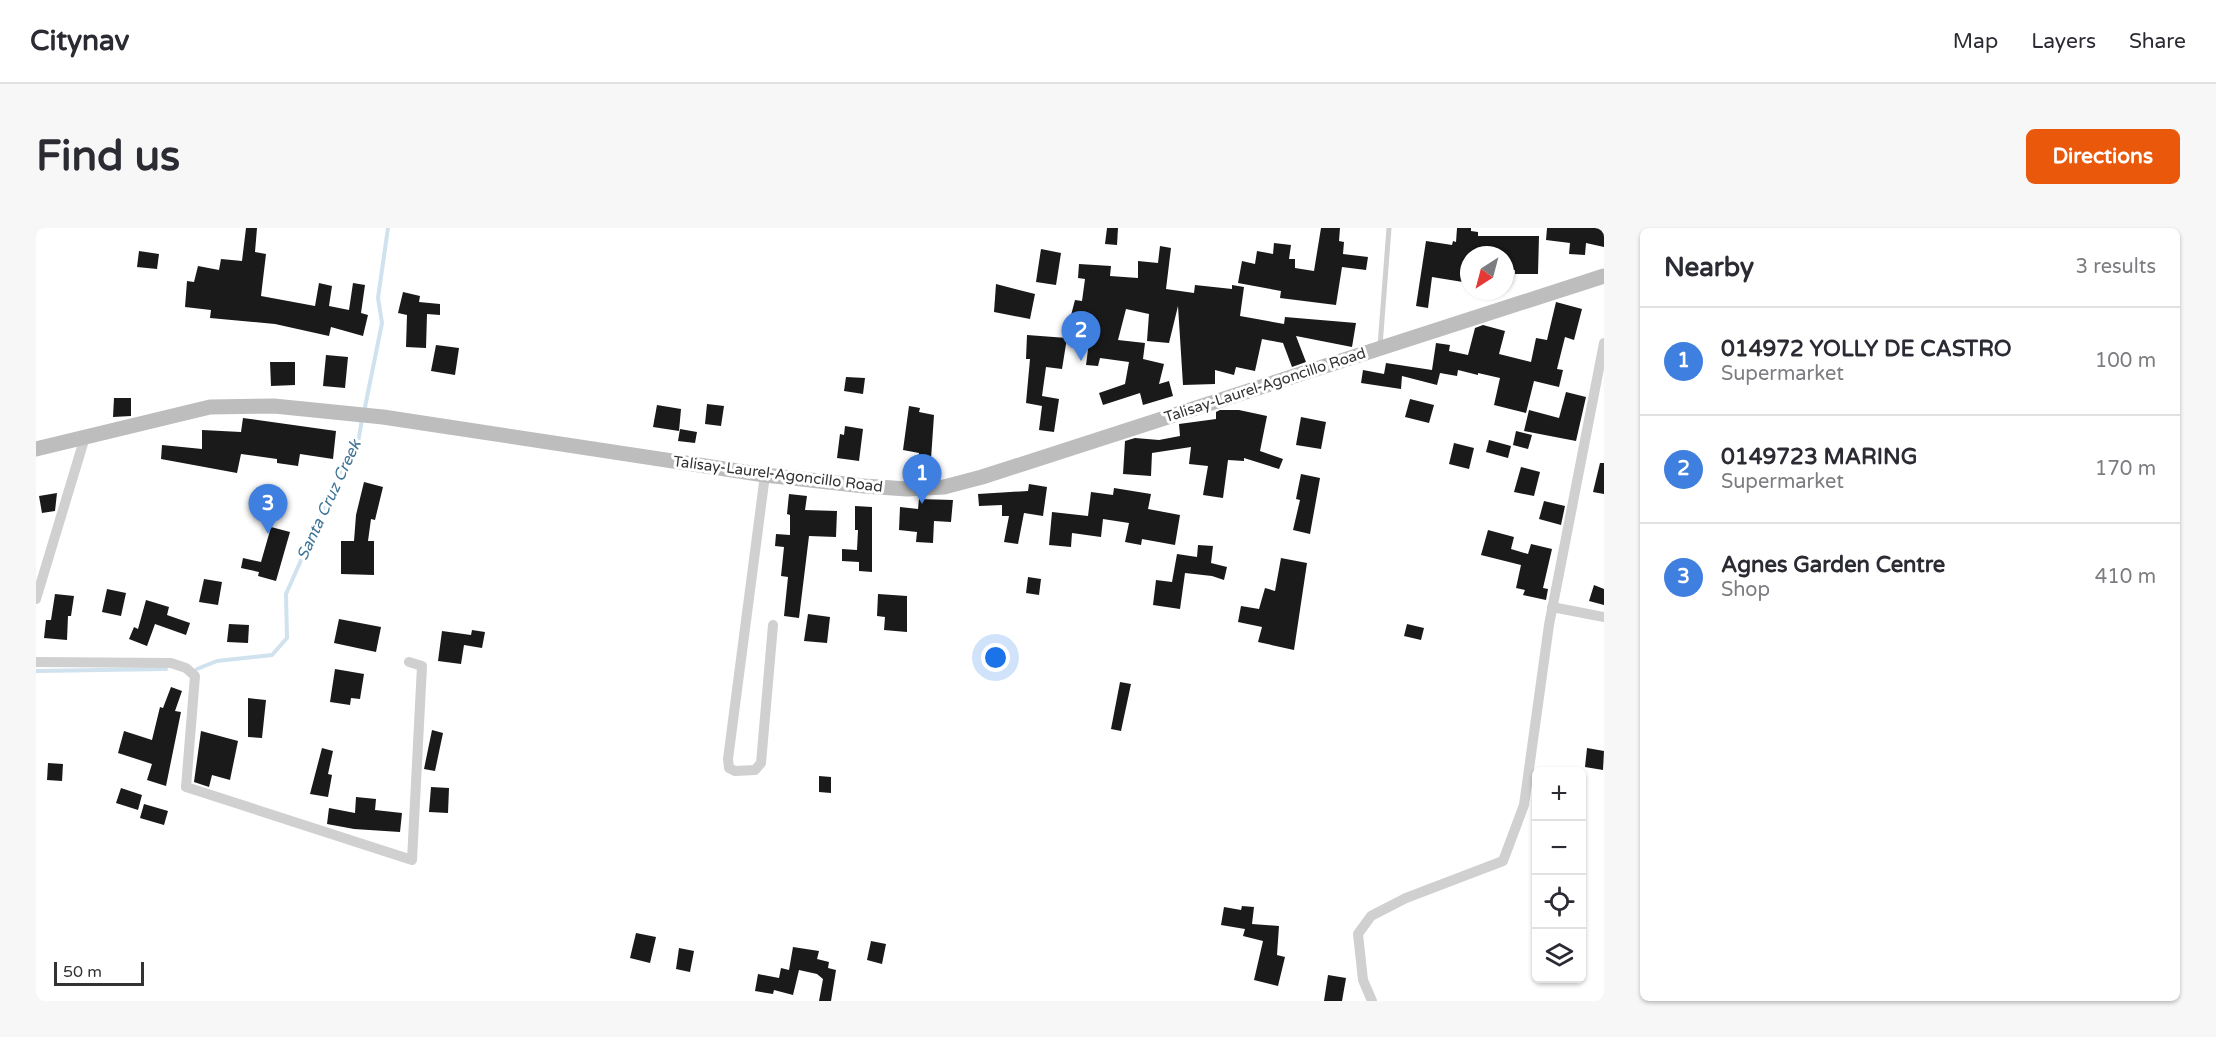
<!DOCTYPE html>
<html lang="en">
<head>
<meta charset="utf-8">
<style>
	body { margin:0; font-family:"Varela Round",sans-serif; background:#f7f7f7; color:#2b2b33 }
	.controls { position:absolute; right:18px; bottom:18px; display:grid; overflow:hidden; border-radius:9px; box-shadow:0 2px 4px #0004 }
	.controls button { width:54px; height:54px; display:grid; place-items:center; padding:0; border:0; border-bottom:2px solid #e1e1e2; background:#fff; color:#2b2b33; font:30px sans-serif }
	.compass { position:absolute; left:1424px; top:18px; width:54px; height:54px; border-radius:50%; background:#fff; box-shadow:0 2px 4px #0004; rotate:216deg }
	.scale { position:absolute; left:18px; bottom:15px; width:90px; box-sizing:border-box; padding-left:6px; border:3px solid #333; border-top:0; font-size:16px; line-height:21px; white-space:nowrap; color:#333; -webkit-text-stroke:4px #fff; paint-order:stroke }
	.you { position:absolute; left:960px; top:430px; width:21px; height:21px; margin:-15px; border:4px solid #fff; border-radius:50%; background:#1a73e8; box-shadow:0 0 0 9px #1a73e833 }
	.badge { display:grid; place-items:center; width:39px; height:39px; border-radius:50%; background:#ea580c; color:#fff; font-size:20px; font-weight:700 }
	.pin { position:absolute; translate:-50% -50px; filter:drop-shadow(0 2px 3px #0008) }
	.pin::after { content:''; position:absolute; top:32px; width:21px; height:18px; background:inherit; clip-path:polygon(0 0,100% 0,50% 100%) }
	.list { margin:0; padding:0; list-style:none }
	h2 { display:flex; justify-content:space-between; align-items:center; height:78px; margin:0; padding:0 24px; font-size:26px }
	h2 small { font-size:20px; font-weight:400; color:#7c7c81 }
	.list li { display:grid; grid-template-columns:39px 1fr auto; gap:18px; align-items:center; box-sizing:border-box; height:108px; padding:0 24px; border-top:2px solid #e1e1e2 }
	.list b { display:block; font-size:22px; white-space:nowrap }
	.list p { margin:0; font-size:20px; white-space:nowrap; color:#7c7c81 }
	.list em { font-size:20px; font-style:normal; color:#7c7c81 }
	.icon { flex:none; width:33px; height:33px; fill:none; stroke:currentColor; stroke-width:2; stroke-linecap:round; stroke-linejoin:round }
	.map { position:relative; flex:none; width:1568px; height:773px; overflow:hidden; border-radius:9px }
	header { display:flex; align-items:center; gap:36px; box-sizing:border-box; height:84px; padding:0 30px; background:#fff; border-bottom:2px solid #e1e1e2 }
	header strong { font-size:28px }
	nav { display:flex; gap:33px; margin-inline-start:auto; font-size:21px }
	.intro { display:flex; align-items:center; justify-content:space-between; box-sizing:border-box; height:144px; padding:0 36px }
	h1 { margin:0; font-size:42px }
	.button { padding:15px 27px; border-radius:9px; background:#ea580c; color:#fff; font-size:21px; font-weight:700 }
	main { display:flex; gap:36px; padding:0 36px }
	aside { flex:1; background:#fff; border-radius:9px; box-shadow:0 2px 4px #0004 }
	.map>svg:first-child { display:block }
	.lines { fill:none; stroke-linecap:round; stroke-linejoin:round }
	.stream { stroke:#cfe2ee; stroke-width:4 }
	.building { fill:#1a1a1a }
	.service { stroke:#d0d0d0; stroke-width:5 }
	.minor { stroke:#d0d0d0; stroke-width:10 }
	.secondary { stroke:#bdbdbd; stroke-width:15 }
	.labels { text-anchor:middle; dominant-baseline:central; stroke-width:6; stroke-linejoin:round; paint-order:stroke }
	.street-label { font-size:15px; fill:#333; stroke:#fff }
	.water-label { font-size:16px; font-style:italic; fill:#3f7597; stroke:#fff }
</style>
</head>
<body>
<header>
<strong>Citynav</strong>
<nav><a>Map</a><a>Layers</a><a>Share</a></nav>
</header>
<div class="intro"><h1>Find us</h1><a class="button">Directions</a></div>
<main>
<div class="map">
<svg width="1568" height="773" viewBox="0 0 1568 773">
	<rect width="100%" height="100%" fill="#fff"/>
	<g class="lines">
		<g class="stream">
			<path d="M328,184L346,95L342,70L352,0"/>
			<path d="M161,441L181,433L236,427L251,410L250,366L307,238L322,215L326,191"/>
			<path d="M0,443L130,441"/>
		</g>
	</g>
	<g class="building">
		<path d="M210,0H221L219,24L230,26L225,68L279,78L283,55L296,58L293,78L313,82L317,55L329,57L325,85L332,87L327,108L295,99L293,108L239,96L174,90L175,82L149,79L151,53L158,54L162,38L183,42L185,31L206,33Z"/>
		<path d="M1071,0H1082L1081,17L1069,16Z"/>
		<path d="M1285,0H1304L1303,13L1308,14L1307,26L1332,29L1330,42L1306,39L1300,77L1244,70L1245,63L1202,55L1206,33L1219,36L1221,23L1237,26L1238,15L1255,17L1253,31H1259V40L1278,43Z"/>
		<path d="M1421,0H1435V3L1442,4V8H1503L1502,46H1479V42H1469V27H1433V55L1396,49L1392,80L1380,78L1390,13L1416,17L1417,13L1420,14Z"/>
		<path d="M1511,0H1568V19L1550,15L1549,27L1533,26L1534,15L1510,12Z"/>
		<path d="M1124,18L1135,20L1130,61L1158,65L1159,57L1196,61V57L1208,59L1204,88L1248,96L1249,89L1320,95L1316,119L1260,108L1270,134L1256,139L1247,115L1226,111L1219,143L1200,139L1198,147L1179,142V156L1147,157L1142,78L1133,115L1111,113L1113,86L1090,81L1082,112L1109,115L1107,131L1128,136L1123,156L1133,153L1137,168L1107,177L1104,165L1067,177L1063,165L1089,156L1093,134L1064,130L1062,138L1050,137L1053,114L1059,97L1034,91L1039,72L1046,73L1049,51L1042,50L1043,36L1075,38L1074,48L1102,50V33L1122,35Z"/>
		<path d="M1005,21L1025,25L1020,57L1000,54Z"/>
		<path d="M103,23L123,26L121,41L101,39Z"/>
		<path d="M960,56L999,66L994,91L958,84Z"/>
		<path d="M367,64L384,68L383,74L404,76V87L391,86L390,120L370,119L371,87L362,85Z"/>
		<path d="M1520,74L1546,81L1538,112L1529,109L1521,141L1527,142L1523,159L1498,153L1490,185L1458,177L1464,150L1442,145V147L1422,142L1421,148L1404,145L1401,157L1366,148L1365,161L1325,155L1327,142L1348,146L1350,135L1396,142L1400,115L1414,117L1413,123L1432,127L1439,100L1447,97L1469,103L1463,126L1495,134L1500,110L1511,112Z"/>
		<path d="M991,107L1031,110L1026,141L1010,139L1006,168L1023,171L1018,204L1003,202L1006,178L990,175L994,131H990Z"/>
		<path d="M400,117L423,120L419,147L395,143Z"/>
		<path d="M290,127L312,129L309,160L287,158Z"/>
		<path d="M234,134H259V157L235,158Z"/>
		<path d="M810,149L829,150L827,166L808,163Z"/>
		<path d="M1530,164L1550,169L1540,213L1488,203L1493,182L1523,190Z"/>
		<path d="M78,170H95V188L77,189Z"/>
		<path d="M1374,171L1398,177L1393,195L1369,189Z"/>
		<path d="M671,176L688,178L685,198L669,196Z"/>
		<path d="M621,177L645,181L643,203L617,199Z"/>
		<path d="M873,178L884,180L883,184L898,187L894,246L881,244L883,225L867,222Z"/>
		<path d="M1184,182H1203L1231,188L1224,223L1247,231L1243,241L1208,230V233L1192,232L1187,270L1167,267L1172,238L1153,236L1155,219L1116,225L1115,248L1087,246L1089,213L1099,210L1123,212L1144,208L1143,196L1180,191V184Z"/>
		<path d="M1265,189L1290,194L1285,221L1260,217Z"/>
		<path d="M207,190L300,203L297,231L264,226L262,238L241,235V231L205,226L201,245L125,231L126,217L166,221V202L205,204Z"/>
		<path d="M809,198L827,201L823,233L801,230L804,206L808,207Z"/>
		<path d="M644,201L661,204L659,215L642,213Z"/>
		<path d="M1480,203L1496,207L1492,221L1477,217Z"/>
		<path d="M1453,212L1475,218L1472,230L1450,224Z"/>
		<path d="M1418,215L1438,220L1433,241L1413,236Z"/>
		<path d="M1564,235H1568V266L1557,264Z"/>
		<path d="M1485,239L1504,244L1498,268L1478,264Z"/>
		<path d="M1265,246L1284,250L1274,306L1257,302L1264,272L1260,271Z"/>
		<path d="M328,254L347,259L339,292L335,291L332,313H338V347L305,346V313H318L320,287Z"/>
		<path d="M993,256L1011,259L1007,288L988,285L982,316L968,314L973,288H966V277L943,278L942,266L992,263Z"/>
		<path d="M1078,260L1115,266L1112,281L1144,287L1139,317L1106,311L1105,317L1089,314L1093,295L1067,291L1065,309L1036,305L1035,319L1013,317L1016,284L1052,288L1055,264L1077,267Z"/>
		<path d="M21,265L19,283L6,285L3,268Z"/>
		<path d="M753,266L771,268L769,282L801,283L800,309L773,308L763,390L748,388L752,349L745,348L748,319L739,318L740,306L754,307V287L751,286Z"/>
		<path d="M883,271L917,272L915,294L898,293L897,315L880,314L881,304L863,302L864,279L882,281Z"/>
		<path d="M1508,273L1529,278L1525,297L1503,291Z"/>
		<path d="M819,278L836,279V344L823,343V334L806,333V321L821,322L822,302H819Z"/>
		<path d="M235,299L254,304L240,353L222,348L223,344L205,340L207,330L225,334Z"/>
		<path d="M1452,302L1478,309L1475,321L1492,326L1495,316L1516,321L1507,360L1512,361L1510,372L1487,367L1489,362L1480,360L1485,337L1445,327Z"/>
		<path d="M1162,317L1177,318L1175,335L1191,339L1188,352L1176,348L1149,345L1144,381L1117,377L1120,352L1136,354L1141,326L1161,329Z"/>
		<path d="M1245,330L1271,335L1258,422L1222,414L1226,399L1202,394L1205,378L1223,381L1229,360L1239,363Z"/>
		<path d="M992,349L1005,351L1003,367L990,365Z"/>
		<path d="M168,351L186,354L182,377L163,374Z"/>
		<path d="M1558,357L1568,361V377L1553,373Z"/>
		<path d="M71,361L90,365L85,388L66,384Z"/>
		<path d="M19,366L38,368L35,388H32L31,412L8,410L10,392H15Z"/>
		<path d="M842,366L871,368V404L848,402L849,389L841,388Z"/>
		<path d="M110,372L133,379L131,387L154,395L150,407L119,396L111,418L93,411L98,399L102,401Z"/>
		<path d="M772,386L794,389L791,415L768,413Z"/>
		<path d="M303,391L345,399L340,424L298,415Z"/>
		<path d="M193,396L213,397L212,415L191,414Z"/>
		<path d="M1371,396L1388,400L1385,412L1368,408Z"/>
		<path d="M436,402L449,404L446,420L428,417L425,436L402,433L406,403L435,407Z"/>
		<path d="M299,441L328,446L324,471L315,470L314,477L294,474Z"/>
		<path d="M1084,454L1095,456L1085,503L1075,501Z"/>
		<path d="M135,459L146,463L139,483L145,484L130,558L111,552L116,536L82,525L88,503L116,512L124,479L127,480Z"/>
		<path d="M212,470L230,472L226,510L212,509Z"/>
		<path d="M396,502L407,505L399,543L388,541Z"/>
		<path d="M165,503L202,513L194,552L176,547L173,559L158,554Z"/>
		<path d="M286,520L297,523L292,546L296,547L292,569L274,566Z"/>
		<path d="M1551,520L1568,523L1567,542L1549,539Z"/>
		<path d="M12,535L27,536L26,553L11,552Z"/>
		<path d="M783,548L795,549V565L783,564Z"/>
		<path d="M395,559L413,560L412,585L393,584Z"/>
		<path d="M85,560L106,567L102,582L80,575Z"/>
		<path d="M320,569L340,571L339,582L366,585L364,604L318,601L291,596L293,580L319,585Z"/>
		<path d="M108,576L132,583L128,597L104,590Z"/>
		<path d="M1206,678L1218,679L1216,696L1243,698L1241,727L1249,729L1242,758L1218,752L1227,713L1207,708L1209,701L1185,697L1188,679L1205,682Z"/>
		<path d="M600,705L620,709L614,735L594,730Z"/>
		<path d="M835,713L850,716L846,736L831,732Z"/>
		<path d="M757,719L783,723L781,731L793,734L792,740L800,742L795,773H783L787,751L781,746L763,742L757,767L738,762L737,766L719,763L722,746L743,750L745,740L753,742Z"/>
		<path d="M643,720L658,723L654,744L640,741Z"/>
		<path d="M1292,747L1310,750L1306,773H1288Z"/>
	</g>
	<g class="lines">
		<path class="service" d="M1344,118L1353,0"/>
		<g class="minor">
			<path d="M729,247L692,531L693,540L699,543L719,542L725,535L737,397"/>
			<path d="M0,371L49,209"/>
			<path d="M1516,379L1568,389"/>
			<path d="M0,434L135,435L150,440L159,448L150,559L376,632L386,438L373,434"/>
			<path d="M1336,773L1327,752L1322,706L1335,688L1370,670L1467,633L1488,577L1513,397L1568,115"/>
		</g>
		<path class="secondary" d="M0,221L174,179L238,178L347,189L729,247L828,258L871,261L908,259L946,249L1568,48"/>
	</g>
	<g class="labels">
		<g class="street-label">
			<text transform="translate(1229 157) rotate(-18)">Talisay-Laurel-Agoncillo Road</text>
			<text transform="translate(742 246) rotate(7)">Talisay-Laurel-Agoncillo Road</text>
		</g>
		<g class="water-label">
			<text transform="translate(293 272) rotate(-65)">Santa Cruz Creek</text>
		</g>
	</g>
</svg>
<div class="controls">
<button>+</button>
<button>−</button>
<button><svg class="icon" aria-label="locate" viewBox="0 0 24 24"><circle cx="12" cy="12" r="6"/><path d="M12 2v4M12 18v4M2 12h4M18 12h4"/></svg></button>
<button><svg class="icon" aria-label="layers" viewBox="0 0 24 24"><path d="M12 4l9 5-9 5-9-5zM3 14l9 5 9-5"/></svg></button>
</div>
<svg class="compass" viewBox="-18 -18 36 36"><path d="M0-13l5 13h-10z" fill="#e53935"/><path d="M0 13l5-13h-10z" fill="#7c7c81"/></svg>
<div class="scale">50 m</div>
<div class="you"></div>
<div class="pin badge" style="left:886px;top:276px;background:#3f7fe0">1</div>
<div class="pin badge" style="left:1045px;top:133px;background:#3f7fe0">2</div>
<div class="pin badge" style="left:232px;top:306px;background:#3f7fe0">3</div>
</div>
<aside>
<h2>Nearby<small>3 results</small></h2>
<ul class="list">
<li><span class="badge" style="background:#3f7fe0">1</span><div><b>014972 YOLLY DE CASTRO</b><p>Supermarket</p></div><em>100 m</em></li>
<li><span class="badge" style="background:#3f7fe0">2</span><div><b>0149723 MARING</b><p>Supermarket</p></div><em>170 m</em></li>
<li><span class="badge" style="background:#3f7fe0">3</span><div><b>Agnes Garden Centre</b><p>Shop</p></div><em>410 m</em></li>
</ul>
</aside>
</main>
</body>
</html>
